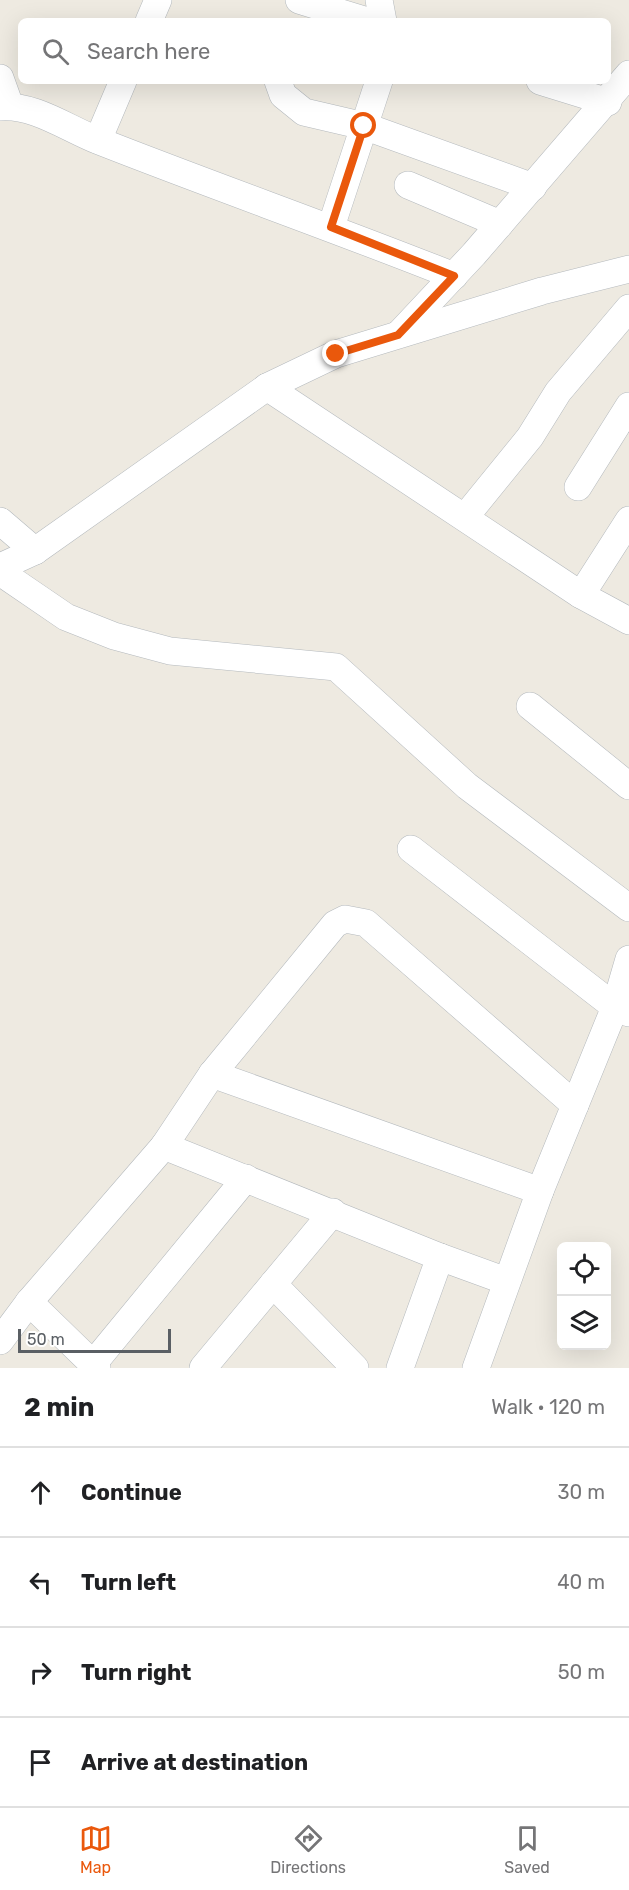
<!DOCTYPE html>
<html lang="en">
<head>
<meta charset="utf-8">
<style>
	body { margin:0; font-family:Rubik,sans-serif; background:#f2f2f2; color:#202124 }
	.controls { position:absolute; right:18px; bottom:18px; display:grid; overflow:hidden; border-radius:9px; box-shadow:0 6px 24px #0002 }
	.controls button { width:54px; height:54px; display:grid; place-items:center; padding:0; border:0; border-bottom:2px solid #e0e0e0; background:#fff; color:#202124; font:30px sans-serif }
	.scale { position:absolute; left:18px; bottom:15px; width:153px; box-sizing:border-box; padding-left:6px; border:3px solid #5a5f64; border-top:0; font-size:16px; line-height:21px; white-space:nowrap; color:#5a5f64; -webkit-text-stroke:4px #fff; paint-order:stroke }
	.stop { position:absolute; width:18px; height:18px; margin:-14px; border:4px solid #ea580c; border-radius:50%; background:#fff }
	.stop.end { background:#ea580c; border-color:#fff; box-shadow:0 2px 6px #0008 }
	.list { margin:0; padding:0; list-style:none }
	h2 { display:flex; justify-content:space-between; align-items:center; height:78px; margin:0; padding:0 24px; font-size:26px }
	h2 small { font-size:20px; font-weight:400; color:#757577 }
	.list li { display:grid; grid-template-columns:39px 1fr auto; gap:18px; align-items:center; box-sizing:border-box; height:90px; padding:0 24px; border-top:2px solid #e0e0e0 }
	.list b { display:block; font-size:22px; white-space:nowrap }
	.list em { font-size:20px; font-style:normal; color:#757577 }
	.icon { flex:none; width:33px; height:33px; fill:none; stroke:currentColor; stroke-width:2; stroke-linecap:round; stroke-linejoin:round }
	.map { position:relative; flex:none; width:629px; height:1368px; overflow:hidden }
	.search { position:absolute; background:#fff; box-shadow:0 6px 24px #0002; left:18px; right:18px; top:18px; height:66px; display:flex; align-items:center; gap:15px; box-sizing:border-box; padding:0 21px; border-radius:9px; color:#757577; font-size:22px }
	.sheet { height:438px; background:#fff }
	nav { display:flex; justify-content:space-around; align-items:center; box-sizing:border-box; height:84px; border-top:2px solid #e0e0e0; background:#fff; font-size:16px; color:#757577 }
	nav a { display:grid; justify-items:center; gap:3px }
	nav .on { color:#ea580c }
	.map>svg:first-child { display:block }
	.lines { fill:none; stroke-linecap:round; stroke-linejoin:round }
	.minor-casing { stroke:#b4b9bd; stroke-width:28 }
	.minor { stroke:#fff; stroke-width:27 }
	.route { stroke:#ea580c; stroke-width:8 }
</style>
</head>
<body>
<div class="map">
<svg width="629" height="1368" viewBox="0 0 629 1368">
	<rect width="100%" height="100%" fill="#eeeae1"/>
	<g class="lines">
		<defs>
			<g id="minor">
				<path d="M299,0L367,21"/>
				<path d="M379,0L383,21"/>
				<path d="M149,21L158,0"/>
				<path d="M0,78L10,106"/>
				<path d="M278,81L283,95L304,112L364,126L533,187"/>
				<path d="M540,81L608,102"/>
				<path d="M0,107C34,104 68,129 99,141C216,187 336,229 454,276"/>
				<path d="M98,140L123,81"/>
				<path d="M408,185L500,224"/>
				<path d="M331,227L379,81"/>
				<path d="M399,334L474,254L629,74"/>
				<path d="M267,387L581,595L629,621"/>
				<path d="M578,487L629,406"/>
				<path d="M465,517L530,437L558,392L629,308"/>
				<path d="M0,521L35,551"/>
				<path d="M0,567L35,551L267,387L336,354L542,291L629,269"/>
				<path d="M0,572L66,617L114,636L170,651L336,667L467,786L629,908"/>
				<path d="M581,595L629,520"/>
				<path d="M530,706L629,786"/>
				<path d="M411,849L615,1007L629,1013"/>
				<path d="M212,1074L540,1191"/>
				<path d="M164,1146L440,1257L506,1281"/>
				<path d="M273,1284L355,1368"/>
				<path d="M29,1302L97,1368"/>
				<path d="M0,1341L29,1302L164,1146L212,1074L335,924L345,919L366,923L575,1105"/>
				<path d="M93,1364L246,1178"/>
				<path d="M203,1368L333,1212"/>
				<path d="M400,1368L440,1257"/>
				<path d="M476,1368L540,1191L615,1007L629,959"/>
			</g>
		</defs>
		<use href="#minor" class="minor-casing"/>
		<use href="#minor" class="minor"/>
	</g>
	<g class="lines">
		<path class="route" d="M336,354L398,335L454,276L331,227L364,126"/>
	</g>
</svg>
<div class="controls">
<button><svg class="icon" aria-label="locate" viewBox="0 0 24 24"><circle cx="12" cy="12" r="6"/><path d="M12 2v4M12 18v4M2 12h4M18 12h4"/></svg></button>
<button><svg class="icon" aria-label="layers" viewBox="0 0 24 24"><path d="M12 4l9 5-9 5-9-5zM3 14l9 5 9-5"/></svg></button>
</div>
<div class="scale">50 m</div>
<div class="stop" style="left:364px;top:126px"></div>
<div class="stop end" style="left:336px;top:354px"></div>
<div class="search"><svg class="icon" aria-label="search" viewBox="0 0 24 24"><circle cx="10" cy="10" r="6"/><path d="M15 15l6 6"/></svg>Search here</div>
</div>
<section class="sheet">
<h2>2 min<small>Walk · 120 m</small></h2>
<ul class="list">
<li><svg class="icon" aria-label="ahead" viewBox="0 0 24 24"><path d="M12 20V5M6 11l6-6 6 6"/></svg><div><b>Continue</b></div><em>30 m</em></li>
<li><svg class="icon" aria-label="left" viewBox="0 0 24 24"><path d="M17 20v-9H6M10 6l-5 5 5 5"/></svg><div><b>Turn left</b></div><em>40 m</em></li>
<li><svg class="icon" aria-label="right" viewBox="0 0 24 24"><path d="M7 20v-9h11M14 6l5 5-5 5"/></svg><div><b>Turn right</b></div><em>50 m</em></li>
<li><svg class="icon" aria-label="arrive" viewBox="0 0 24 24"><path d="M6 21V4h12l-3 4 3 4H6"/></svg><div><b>Arrive at destination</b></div></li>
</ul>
</section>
<nav>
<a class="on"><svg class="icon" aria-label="map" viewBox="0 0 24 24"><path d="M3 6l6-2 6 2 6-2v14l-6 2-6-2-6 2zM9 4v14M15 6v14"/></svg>Map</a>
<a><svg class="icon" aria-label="directions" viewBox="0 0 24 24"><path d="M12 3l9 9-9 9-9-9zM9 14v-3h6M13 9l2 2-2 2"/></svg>Directions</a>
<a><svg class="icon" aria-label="saved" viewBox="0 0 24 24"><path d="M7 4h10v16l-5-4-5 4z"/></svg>Saved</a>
</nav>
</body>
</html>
